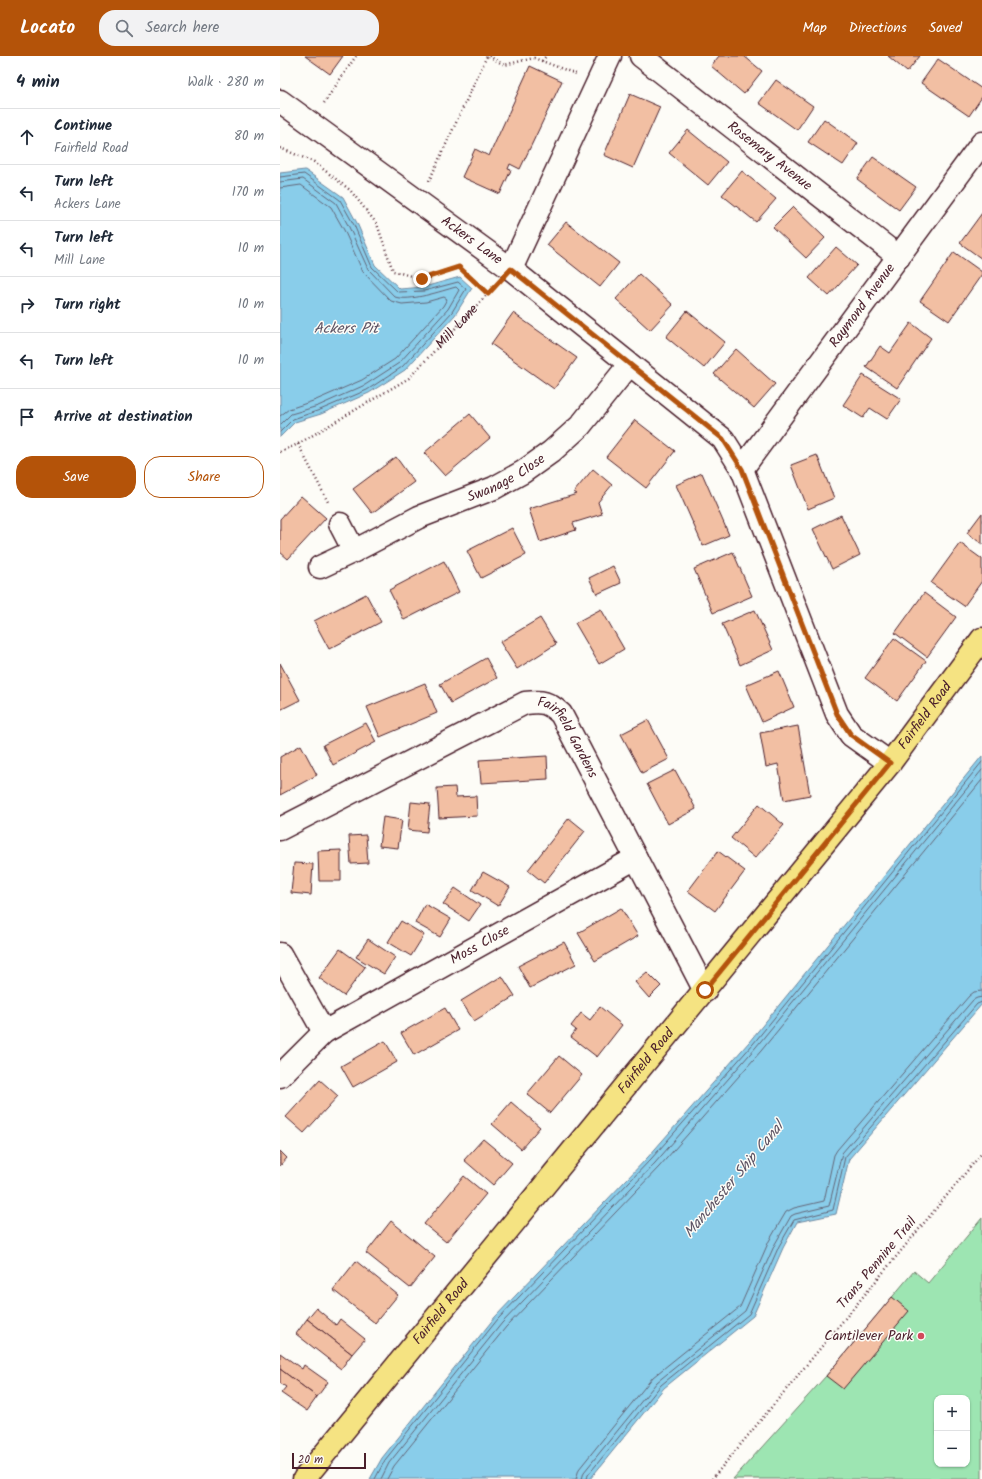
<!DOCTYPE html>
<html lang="en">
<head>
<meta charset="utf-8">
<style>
	body { margin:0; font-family:Kalam,sans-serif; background:#f2f2f3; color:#1f2937 }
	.controls { position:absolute; right:12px; bottom:12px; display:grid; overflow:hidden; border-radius:8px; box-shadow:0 1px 3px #0004 }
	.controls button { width:36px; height:36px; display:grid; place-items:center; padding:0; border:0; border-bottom:1px solid #e0e1e3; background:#fff; color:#1f2937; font:20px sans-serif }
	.scale { position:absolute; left:12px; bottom:10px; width:74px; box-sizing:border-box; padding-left:4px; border:2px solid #4a1f2b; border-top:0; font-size:11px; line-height:14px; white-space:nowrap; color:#4a1f2b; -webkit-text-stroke:3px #fdfcf7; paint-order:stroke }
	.stop { position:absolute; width:12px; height:12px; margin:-9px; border:3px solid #b45309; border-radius:50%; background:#fff }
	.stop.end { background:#b45309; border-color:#fff; box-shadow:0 1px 4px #0008 }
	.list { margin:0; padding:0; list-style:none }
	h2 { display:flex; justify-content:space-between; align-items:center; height:52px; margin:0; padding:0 16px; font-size:17px }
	h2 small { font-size:13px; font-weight:400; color:#747a83 }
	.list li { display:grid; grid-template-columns:26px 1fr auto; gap:12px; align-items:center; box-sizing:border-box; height:56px; padding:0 16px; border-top:1px solid #e0e1e3 }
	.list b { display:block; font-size:15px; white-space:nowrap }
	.list p { margin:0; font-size:13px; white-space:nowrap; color:#747a83 }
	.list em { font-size:13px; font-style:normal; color:#747a83 }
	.actions { display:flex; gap:8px; padding:12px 16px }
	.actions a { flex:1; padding:9px 0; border:1px solid #b45309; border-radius:16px; text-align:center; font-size:14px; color:#b45309 }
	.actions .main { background:#b45309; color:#fff }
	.icon { flex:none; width:22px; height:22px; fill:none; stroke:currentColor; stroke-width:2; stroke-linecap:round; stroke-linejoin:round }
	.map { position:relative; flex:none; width:702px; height:1423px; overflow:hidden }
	header { display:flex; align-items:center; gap:24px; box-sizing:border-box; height:56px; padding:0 20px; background:#b45309; color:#fff }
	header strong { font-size:19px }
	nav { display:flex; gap:22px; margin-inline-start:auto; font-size:14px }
	.search { width:280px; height:36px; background:#f2f2f3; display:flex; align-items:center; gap:10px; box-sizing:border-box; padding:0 14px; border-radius:16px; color:#747a83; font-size:15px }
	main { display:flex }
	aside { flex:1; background:#fff }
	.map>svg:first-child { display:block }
	.green { fill:#9de5b2; stroke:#74826e; fill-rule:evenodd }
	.water { fill:#89cdea; stroke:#70879e }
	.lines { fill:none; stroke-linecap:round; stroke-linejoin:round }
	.shore { stroke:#636577; stroke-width:1 }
	.building { fill:#f2bfa3; stroke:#4a1f2b }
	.minor-casing { stroke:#4a1f2b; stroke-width:25 }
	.major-casing { stroke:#4a1f2b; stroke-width:25 }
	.path { stroke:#4a1f2b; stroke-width:2.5; stroke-dasharray:1 3; stroke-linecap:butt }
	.minor { stroke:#fdfcf7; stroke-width:22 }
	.major { stroke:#f5e382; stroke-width:22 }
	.route { stroke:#b45309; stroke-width:5 }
	.poi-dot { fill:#d1495b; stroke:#fdfcf7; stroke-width:1.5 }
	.labels { text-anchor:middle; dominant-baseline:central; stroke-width:3; stroke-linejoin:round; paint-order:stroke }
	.street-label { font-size:14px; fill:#4a1f2b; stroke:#fdfcf7 }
	.poi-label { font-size:14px; fill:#4a1f2b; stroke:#fdfcf7; text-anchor:end }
	.water-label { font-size:15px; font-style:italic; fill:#5d5364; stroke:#fdfcf7 }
</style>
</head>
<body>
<header>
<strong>Locato</strong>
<div class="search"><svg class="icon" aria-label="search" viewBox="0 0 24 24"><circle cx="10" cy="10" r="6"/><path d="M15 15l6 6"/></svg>Search here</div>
<nav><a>Map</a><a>Directions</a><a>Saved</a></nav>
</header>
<main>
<aside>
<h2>4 min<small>Walk · 280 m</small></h2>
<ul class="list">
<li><svg class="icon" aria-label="ahead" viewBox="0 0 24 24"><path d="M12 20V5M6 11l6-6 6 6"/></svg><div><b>Continue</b><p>Fairfield Road</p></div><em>80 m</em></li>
<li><svg class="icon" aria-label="left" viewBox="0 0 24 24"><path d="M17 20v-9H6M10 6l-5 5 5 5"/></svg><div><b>Turn left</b><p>Ackers Lane</p></div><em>170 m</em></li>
<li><svg class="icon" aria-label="left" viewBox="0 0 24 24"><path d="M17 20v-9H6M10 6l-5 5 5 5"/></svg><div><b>Turn left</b><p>Mill Lane</p></div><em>10 m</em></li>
<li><svg class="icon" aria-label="right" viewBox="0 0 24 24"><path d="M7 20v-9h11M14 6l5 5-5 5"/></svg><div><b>Turn right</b></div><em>10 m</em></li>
<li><svg class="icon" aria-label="left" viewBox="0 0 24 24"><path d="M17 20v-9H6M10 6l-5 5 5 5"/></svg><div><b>Turn left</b></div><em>10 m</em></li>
<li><svg class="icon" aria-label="arrive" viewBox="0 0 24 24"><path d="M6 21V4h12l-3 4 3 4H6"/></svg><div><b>Arrive at destination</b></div></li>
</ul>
<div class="actions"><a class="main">Save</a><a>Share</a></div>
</aside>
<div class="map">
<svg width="702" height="1423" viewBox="0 0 702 1423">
	<rect width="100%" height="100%" fill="#fdfcf7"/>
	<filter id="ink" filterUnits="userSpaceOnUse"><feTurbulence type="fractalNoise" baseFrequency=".025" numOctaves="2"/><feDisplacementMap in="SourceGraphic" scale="8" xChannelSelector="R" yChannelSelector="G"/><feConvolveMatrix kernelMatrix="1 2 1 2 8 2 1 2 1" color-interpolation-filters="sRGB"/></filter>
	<g filter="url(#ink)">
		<path class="green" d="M702,1162V1423H453L546,1320L634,1215L648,1227ZM657,1342H687V1408H657Z"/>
		<g class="water">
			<path d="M25,114L63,141L77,167L95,209L120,233L144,231L180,221L192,232L175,259L125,314L89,337L41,358L15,366L0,381V117Z"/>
			<path d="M702,700V948L569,1103L556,1158L517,1166L503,1192L473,1260L384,1332L310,1423H90L102,1402L215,1261L368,1101L469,986Z"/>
		</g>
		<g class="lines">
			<g class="shore">
				<path d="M0,121L24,118L60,144L74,169L92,211L118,236L144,235L178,226L186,233L172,256L122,311L87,334L40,354L13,363L0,376"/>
				<path d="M0,126L23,123L56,147L69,171L88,213L115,241C130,246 161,235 176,231L179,234L168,253L119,307L85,329L38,350L11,358L0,369"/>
				<path d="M0,132L21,129L51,151L64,174L83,216L111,245L122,248L146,246L164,241L167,243L163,250L115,303L82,324L36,344L9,353L0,360"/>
				<path d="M95,1423L105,1404L218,1263L371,1103L473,988L702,706"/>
				<path d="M101,1423L109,1407L222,1267L375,1107L476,991L702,714"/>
				<path d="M107,1423L114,1410L226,1271L379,1111L481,995L702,724"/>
				<path d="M296,1423L299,1413L373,1321L460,1251L489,1185L506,1156L514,1152L544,1145L554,1099L557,1094L689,940L694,936L702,935"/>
				<path d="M302,1423L304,1416L377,1326L465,1255L495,1188L511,1160L515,1158L549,1150L562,1097L693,944L697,942L702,941"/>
				<path d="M307,1423L308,1419L381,1329L469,1258L499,1190L514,1164L553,1154L565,1101L697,948L702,946"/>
			</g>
		</g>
		<g class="building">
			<path d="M25,0H63L50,18Z"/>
			<path d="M439,0H464L482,15L464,38L431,10Z"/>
			<path d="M608,0H640L627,16Z"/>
			<path d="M658,3L702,33V41L689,60L641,27Z"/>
			<path d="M250,10L282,25L240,113L230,108L228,113L231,114L220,138L182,121L195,93L209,100Z"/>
			<path d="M496,24L533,50L517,74L479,47Z"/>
			<path d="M350,38L380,51L353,112L324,99Z"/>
			<path d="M544,63L578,87L563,109L528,86Z"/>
			<path d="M408,74L447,106L428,129L389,97Z"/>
			<path d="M593,101L636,131L619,154L577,123Z"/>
			<path d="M462,115L496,143L476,166L442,139Z"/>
			<path d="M513,151L545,182L526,202L493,171Z"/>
			<path d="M702,157V203L680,187Z"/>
			<path d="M286,166L339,207L320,231L267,189Z"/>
			<path d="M556,191L577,209L549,240L529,222Z"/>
			<path d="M674,196L702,216V218L669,265L640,245Z"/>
			<path d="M359,218L393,249L370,274L336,243Z"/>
			<path d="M407,255L445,286L424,312L386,281Z"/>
			<path d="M233,257L297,302L274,333L211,288Z"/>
			<path d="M631,267L651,282L617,332L586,311L600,290L610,297Z"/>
			<path d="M456,293L495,328L474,352L434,318Z"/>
			<path d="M583,319L621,343L607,363L590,352L583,362L563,349Z"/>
			<path d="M190,358L210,382L165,420L144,397Z"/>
			<path d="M355,364L395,395L366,432L326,401Z"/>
			<path d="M537,399L554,442L528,453L511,409Z"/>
			<path d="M116,401L134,426L92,457L73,433Z"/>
			<path d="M313,413L332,429L318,446L322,458L293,467L296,474L260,486L249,453L297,438L294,436Z"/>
			<path d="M422,417L449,479L423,490L396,429Z"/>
			<path d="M21,440L46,462L8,503L0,496V463Z"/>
			<path d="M702,457V488L687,477Z"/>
			<path d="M561,459L580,499L552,513L533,473Z"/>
			<path d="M232,472L246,499L201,522L187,495Z"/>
			<path d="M680,487L702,503V525L684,550L651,527Z"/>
			<path d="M453,496L472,540L433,557L414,513Z"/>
			<path d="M164,505L179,536L124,564L109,534Z"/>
			<path d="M333,510L341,527L317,538L309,522Z"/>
			<path d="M644,537L676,561L647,601L615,577Z"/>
			<path d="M86,538L101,566L49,593L34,565Z"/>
			<path d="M321,553L344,593L319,608L295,567Z"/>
			<path d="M475,554L493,594L460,609L442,568Z"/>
			<path d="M260,562L276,588L237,613L220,586Z"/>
			<path d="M614,582L646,605L617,645L585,622Z"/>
			<path d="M206,602L217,622L171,647L160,628Z"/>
			<path d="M0,607L20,644L0,654Z"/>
			<path d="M499,615L514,651L482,666L466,629Z"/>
			<path d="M145,627L157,657L100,681L87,651Z"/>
			<path d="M368,664L389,703L362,717L341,678Z"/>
			<path d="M86,667L96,686L53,709L43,689Z"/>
			<path d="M518,670L530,739L504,744L498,708L486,711L480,677Z"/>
			<path d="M21,689L37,719L0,739V701Z"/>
			<path d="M267,700L268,723L201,727L199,704Z"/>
			<path d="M395,714L416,753L388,768L367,728Z"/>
			<path d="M175,731L176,741L196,740L197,760L159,762L157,732Z"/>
			<path d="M131,746L150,748L147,776L128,774Z"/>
			<path d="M479,748L504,769L475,802L451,782Z"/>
			<path d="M103,761L122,764L118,792L99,790Z"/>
			<path d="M289,762L305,775L264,827L248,814Z"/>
			<path d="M86,779L88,807L71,808L69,780Z"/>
			<path d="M61,794V825H39L38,795Z"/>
			<path d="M438,795L465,815L435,855L408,835Z"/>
			<path d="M14,807L33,808L31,839L11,837Z"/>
			<path d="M203,816L230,831L218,850L192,834Z"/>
			<path d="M175,832L200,849L189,865L163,848Z"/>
			<path d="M145,848L171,863L160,881L135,867Z"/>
			<path d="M341,852L358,880L315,905L298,877Z"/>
			<path d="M121,865L144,879L131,900L108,886Z"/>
			<path d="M88,883L115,901L104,918L76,901Z"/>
			<path d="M284,886L296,908L250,932L238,910Z"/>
			<path d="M60,893L85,911L64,940L39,922Z"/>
			<path d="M367,916L381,930L369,942L355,926Z"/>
			<path d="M222,920L235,940L194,965L181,945Z"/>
			<path d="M320,951L342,969L317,1001L291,981L296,974L291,970L301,957L310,964Z"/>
			<path d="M165,952L178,974L134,999L121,977Z"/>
			<path d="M105,985L117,1006L73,1031L61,1010Z"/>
			<path d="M279,1000L302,1019L270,1057L247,1038Z"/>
			<path d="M40,1024L58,1040L24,1077L6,1061Z"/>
			<path d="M231,1046L260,1071L241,1093L212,1068Z"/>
			<path d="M203,1083L232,1107L213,1129L184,1104Z"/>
			<path d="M0,1095L7,1102L0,1110Z"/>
			<path d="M184,1120L206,1138L166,1186L144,1168Z"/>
			<path d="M111,1165L155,1201L130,1232L86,1197Z"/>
			<path d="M76,1205L118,1239L95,1267L53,1234Z"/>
			<path d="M612,1241L629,1255L563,1333L546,1320Z"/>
			<path d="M36,1252L56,1269L60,1263L85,1283L72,1298L27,1263Z"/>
			<path d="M27,1263L72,1298L61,1313L16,1278Z"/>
			<path d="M0,1297L22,1313L24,1309L48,1326L37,1341L0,1313Z"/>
			<path d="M0,1313L37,1341L27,1355L1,1337L6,1331L0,1327Z"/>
		</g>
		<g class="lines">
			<defs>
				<g id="minor">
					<path id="s2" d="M361,0L619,201"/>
					<path id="s3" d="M0,45L231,213L443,383L462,413L557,658L571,679L610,707"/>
					<path d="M231,213L330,0"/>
					<path id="s4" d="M462,413L702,87"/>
					<path id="s5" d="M74,495L139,461L214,432L243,416L271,396L300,370L349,309"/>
					<path d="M40,511L74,495L60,468"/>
					<path id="s6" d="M0,773L245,647C263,645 268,646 281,658L425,935"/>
					<path id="s7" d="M0,898L44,976L356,802"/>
					<path d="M0,1020L44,976"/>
				</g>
				<g id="major">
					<path id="s8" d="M24,1423L610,707L702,583"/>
				</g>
			</defs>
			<use href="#minor" class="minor-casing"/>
			<use href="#major" class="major-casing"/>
			<g class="path">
				<path d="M209,0L224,9L254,2L296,18"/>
				<path d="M262,5L266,0"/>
				<path d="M44,47L76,0"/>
				<path d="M0,92L34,106L70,134L97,168L113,215L142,223L179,211L208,238"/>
				<path d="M149,125L207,0"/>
				<path d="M18,388L49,448"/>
				<path id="s1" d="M0,396L18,388L129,322L214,231"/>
				<path d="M432,1423L702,1097"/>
			</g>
			<use href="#minor" class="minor"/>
			<use href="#major" class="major"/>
		</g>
	</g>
	<g class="lines" filter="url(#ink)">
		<path class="route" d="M142,223L179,211L208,238L231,213L443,383L462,413L557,658L571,679L610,707L425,934"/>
	</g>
	<circle class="poi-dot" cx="641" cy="1280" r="4"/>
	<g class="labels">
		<g class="street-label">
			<text stroke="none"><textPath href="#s2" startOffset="163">Rosemary Avenue</textPath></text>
			<text stroke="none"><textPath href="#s3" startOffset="237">Ackers Lane</textPath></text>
			<text stroke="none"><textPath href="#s4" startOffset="203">Raymond Avenue</textPath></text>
			<text stroke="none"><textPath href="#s1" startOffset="219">Mill Lane</textPath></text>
			<text stroke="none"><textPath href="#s5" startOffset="169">Swanage Close</textPath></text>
			<text stroke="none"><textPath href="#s8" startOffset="984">Fairfield Road</textPath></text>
			<text stroke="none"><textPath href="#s6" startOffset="337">Fairfield Gardens</textPath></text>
			<text stroke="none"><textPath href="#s7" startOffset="268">Moss Close</textPath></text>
			<text stroke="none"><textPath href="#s8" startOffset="540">Fairfield Road</textPath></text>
			<text transform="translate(597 1207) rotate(-50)">Trans Pennine Trail</text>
			<text stroke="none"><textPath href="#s8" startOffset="216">Fairfield Road</textPath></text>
		</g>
		<g class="poi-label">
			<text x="633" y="1280">Cantilever Park</text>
		</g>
		<g class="water-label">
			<text x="66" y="273">Ackers Pit</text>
			<text transform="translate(454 1124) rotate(-50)">Manchester Ship Canal</text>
		</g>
	</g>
</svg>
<div class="controls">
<button>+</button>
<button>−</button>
</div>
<div class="scale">20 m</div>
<div class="stop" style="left:425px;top:934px"></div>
<div class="stop end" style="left:142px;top:223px"></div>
</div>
</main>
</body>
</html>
